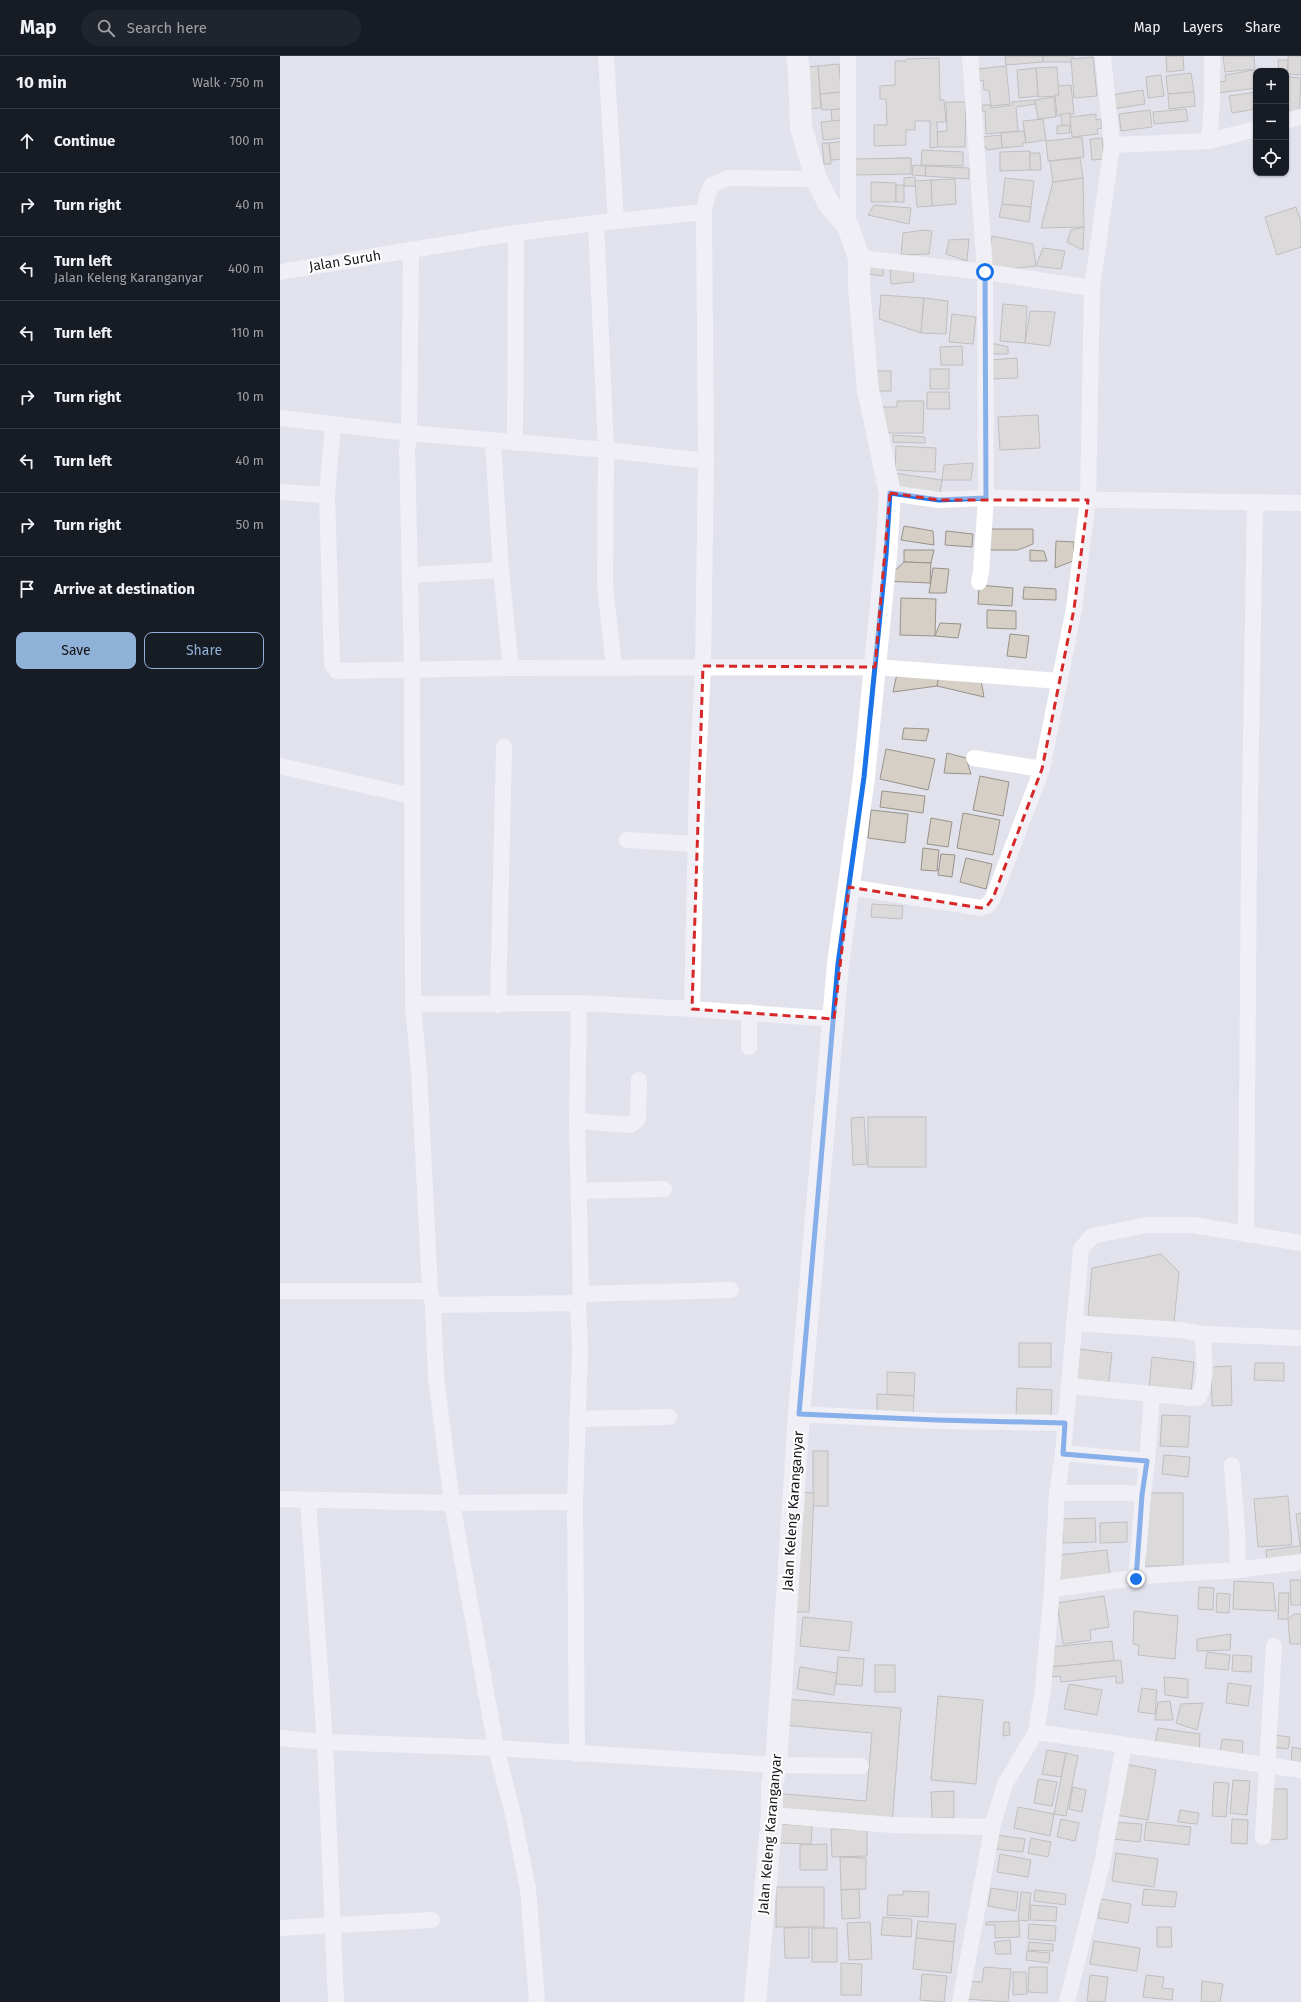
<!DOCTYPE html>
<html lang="en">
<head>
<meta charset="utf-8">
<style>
	body { margin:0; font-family:"Fira Sans",sans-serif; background:#20242c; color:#f1f3f6 }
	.controls { position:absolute; right:12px; top:12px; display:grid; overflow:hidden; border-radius:8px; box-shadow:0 1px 3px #0004 }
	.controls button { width:36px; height:36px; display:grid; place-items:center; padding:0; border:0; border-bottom:1px solid #363941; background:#171b24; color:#f1f3f6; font:20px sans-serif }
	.stop { position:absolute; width:12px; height:12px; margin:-9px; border:3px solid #1a73e8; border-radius:50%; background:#fff }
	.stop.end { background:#1a73e8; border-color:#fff; box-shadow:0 1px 4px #0008 }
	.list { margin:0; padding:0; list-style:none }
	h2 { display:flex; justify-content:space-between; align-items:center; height:52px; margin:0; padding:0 16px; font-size:17px }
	h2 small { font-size:13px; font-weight:400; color:#9ea1a6 }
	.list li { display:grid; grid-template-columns:26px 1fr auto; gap:12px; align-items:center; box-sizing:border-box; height:64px; padding:0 16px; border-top:1px solid #363941 }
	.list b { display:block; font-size:15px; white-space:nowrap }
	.list p { margin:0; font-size:13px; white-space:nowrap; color:#9ea1a6 }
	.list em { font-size:13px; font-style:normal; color:#9ea1a6 }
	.actions { display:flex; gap:8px; padding:12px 16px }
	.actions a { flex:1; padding:9px 0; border:1px solid #90b1d7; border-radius:8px; text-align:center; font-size:14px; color:#90b1d7 }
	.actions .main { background:#90b1d7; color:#111 }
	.icon { flex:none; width:22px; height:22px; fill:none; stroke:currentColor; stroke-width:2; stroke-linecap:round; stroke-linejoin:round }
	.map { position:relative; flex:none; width:1021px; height:1946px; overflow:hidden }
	header { display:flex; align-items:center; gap:24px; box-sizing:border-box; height:56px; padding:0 20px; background:#171b24; border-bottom:1px solid #363941 }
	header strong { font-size:19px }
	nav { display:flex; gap:22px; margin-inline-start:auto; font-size:14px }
	.search { width:280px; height:36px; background:#20242c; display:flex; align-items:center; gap:10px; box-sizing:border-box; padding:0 14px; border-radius:22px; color:#9ea1a6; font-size:15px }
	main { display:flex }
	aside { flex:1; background:#171b24 }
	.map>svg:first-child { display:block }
	.building { fill:#d5cfc6; stroke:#98928a }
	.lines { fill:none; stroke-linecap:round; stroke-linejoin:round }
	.street { stroke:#fff; stroke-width:16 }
	.secondary { stroke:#fff; stroke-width:22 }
	.route { stroke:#1a73e8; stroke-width:5 }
	.marked { fill:none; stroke:#d62828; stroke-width:3; stroke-dasharray:8 5; stroke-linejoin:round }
	.labels { text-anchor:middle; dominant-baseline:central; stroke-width:4; stroke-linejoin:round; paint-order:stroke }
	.street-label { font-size:14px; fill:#19191c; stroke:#fff }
</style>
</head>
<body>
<header>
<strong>Map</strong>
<div class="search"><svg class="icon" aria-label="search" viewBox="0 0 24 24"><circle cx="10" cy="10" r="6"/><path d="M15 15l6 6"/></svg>Search here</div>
<nav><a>Map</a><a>Layers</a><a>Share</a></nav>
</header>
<main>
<aside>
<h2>10 min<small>Walk · 750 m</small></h2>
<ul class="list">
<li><svg class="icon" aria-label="ahead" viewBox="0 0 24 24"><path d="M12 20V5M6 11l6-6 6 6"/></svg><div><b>Continue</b></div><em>100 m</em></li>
<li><svg class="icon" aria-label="right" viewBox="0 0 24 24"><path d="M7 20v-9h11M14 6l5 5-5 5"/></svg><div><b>Turn right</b></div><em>40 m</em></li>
<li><svg class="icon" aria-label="left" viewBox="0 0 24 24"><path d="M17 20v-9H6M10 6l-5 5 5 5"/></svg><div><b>Turn left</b><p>Jalan Keleng Karanganyar</p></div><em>400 m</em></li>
<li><svg class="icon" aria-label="left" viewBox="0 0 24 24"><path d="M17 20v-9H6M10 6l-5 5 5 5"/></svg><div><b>Turn left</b></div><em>110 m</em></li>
<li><svg class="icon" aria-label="right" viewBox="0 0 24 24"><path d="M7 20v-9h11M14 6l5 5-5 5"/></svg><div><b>Turn right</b></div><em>10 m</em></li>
<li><svg class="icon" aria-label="left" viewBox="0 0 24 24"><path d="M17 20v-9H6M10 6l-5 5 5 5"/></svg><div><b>Turn left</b></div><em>40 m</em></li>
<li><svg class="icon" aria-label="right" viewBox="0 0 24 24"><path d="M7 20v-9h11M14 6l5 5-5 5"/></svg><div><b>Turn right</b></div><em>50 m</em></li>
<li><svg class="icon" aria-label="arrive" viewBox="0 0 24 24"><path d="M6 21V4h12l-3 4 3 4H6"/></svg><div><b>Arrive at destination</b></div></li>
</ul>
<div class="actions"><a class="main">Save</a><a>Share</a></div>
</aside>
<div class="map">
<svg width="1021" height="1946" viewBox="0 0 1021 1946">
	<rect width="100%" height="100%" fill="#e2e2ed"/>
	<g class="building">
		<path d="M725,0H763V6L726,9Z"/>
		<path d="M763,0H793L794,6H763Z"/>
		<path d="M886,0H903L904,14L887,16Z"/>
		<path d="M943,0H974L975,13L945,16Z"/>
		<path d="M1008,0H1021V19L1008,18Z"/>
		<path d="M813,1L817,40L794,42L791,3Z"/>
		<path d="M659,2L660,44H664L666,66H657L658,91L650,92V65H635V74H626V89L594,90V69H607L606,43H600V30L615,29V5H626V3Z"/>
		<path d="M998,4H1008L1007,18L1009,21L1021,22L1019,58L1006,57V15H999Z"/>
		<path d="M559,8L561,36L540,38L538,10Z"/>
		<path d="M538,10L541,52L527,53L524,11Z"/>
		<path d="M726,10L730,48L711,50L709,34H704L703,24L699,25L697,13Z"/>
		<path d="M777,11L779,40L758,41L756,12Z"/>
		<path d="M756,12L758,40L739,42L737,14Z"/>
		<path d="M974,14L976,32L938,37L937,26L946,25L945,19Z"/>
		<path d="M911,17L914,36L888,38L886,20Z"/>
		<path d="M881,19L884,40L868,42L866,21Z"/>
		<path d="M791,29L794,58L777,60L775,39H779L778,30Z"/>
		<path d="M863,34L865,48L833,53L831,39Z"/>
		<path d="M561,36L562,53L542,54L540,38Z"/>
		<path d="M914,36L915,50L889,53L888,38Z"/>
		<path d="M976,36V53L952,57L949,40Z"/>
		<path d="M774,41L776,61L758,63L755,44Z"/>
		<path d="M755,44V48L736,51L738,75L706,78L705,55H702V49H710L711,52L733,49L732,46Z"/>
		<path d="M666,46H686L685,91H658L657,76L667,75Z"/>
		<path d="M561,53L562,64L552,65L551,54Z"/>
		<path d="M906,53L908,65L874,68L873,56Z"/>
		<path d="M870,54L872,71L841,75L839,58Z"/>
		<path d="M790,57L791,71H782L781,58Z"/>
		<path d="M816,58V64L821,63L822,72L817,73L818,78L792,81L790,61Z"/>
		<path d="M763,63L766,84L746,87L743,65Z"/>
		<path d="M562,64L563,82L543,84L541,66Z"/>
		<path d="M789,69L790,77L777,78V70Z"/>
		<path d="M744,75L746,87H743V90L722,92L721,77Z"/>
		<path d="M721,79L722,92L707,94L706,91H702V81Z"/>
		<path d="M802,81L804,101L768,105L766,85Z"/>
		<path d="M822,82L824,103L812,104L810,83Z"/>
		<path d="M564,85L565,103L551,104L549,87Z"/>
		<path d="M542,87H549L551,108H544Z"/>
		<path d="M642,94L683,96V110L641,109Z"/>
		<path d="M750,95V114L720,115V96Z"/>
		<path d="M750,97H760L761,114H750Z"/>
		<path d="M618,102H631V112H619Z"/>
		<path d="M631,102V118L575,119V103Z"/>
		<path d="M800,102L803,122L773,126L770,105Z"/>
		<path d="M633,109L646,110L645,120L632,119Z"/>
		<path d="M646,110L689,112V123L645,120Z"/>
		<path d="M635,121L636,130H624V122Z"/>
		<path d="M725,122L754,125L751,151L722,148Z"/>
		<path d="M803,122L804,171L761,172L773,126Z"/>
		<path d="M675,123L676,148L652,150L651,124Z"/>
		<path d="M651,124L652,150L637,151L635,125Z"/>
		<path d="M591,126L616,127V146H591Z"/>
		<rect x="616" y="129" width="8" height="17"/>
		<path d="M722,148L751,151L749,166L719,161Z"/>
		<path d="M594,149L631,152L629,168L588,159Z"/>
		<path d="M1016,151L1021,166V191L997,199L985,161Z"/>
		<path d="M804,171L803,194L787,186L791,174Z"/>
		<path d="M644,174L652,175L649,198L621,199L623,177Z"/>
		<path d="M712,180L753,188L756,210L705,216Z"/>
		<path d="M689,183L687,205L666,198L669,184Z"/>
		<path d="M763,192L785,195L781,213L756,210Z"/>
		<path d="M590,206L604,208L603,220L589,218Z"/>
		<path d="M633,212L634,226L611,228L610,214Z"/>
		<path d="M601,239L644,242L641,277L599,263Z"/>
		<path d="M644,242L668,245L666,278L641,277Z"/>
		<path d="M723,248L747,250L745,287L720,285Z"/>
		<path d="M750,255L775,256L770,290L745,287Z"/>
		<path d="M672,258L696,261L693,288L669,286Z"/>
		<path d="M711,287L728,291V298H711Z"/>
		<path d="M682,290L683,309H661L660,291Z"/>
		<path d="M737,302L738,322L712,323L711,304Z"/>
		<rect x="650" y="313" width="19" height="20"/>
		<rect x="590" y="315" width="21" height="20"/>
		<path d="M647,336H669L670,353H647Z"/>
		<path d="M617,345H644L643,377H599V351H617Z"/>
		<path d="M758,359L760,392L720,394L718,361Z"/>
		<path d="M613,379L645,381V387L613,386Z"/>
		<path d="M616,390L656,392L655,416L615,414Z"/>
		<path d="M693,407L691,424H662L664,409Z"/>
		<path d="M613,417L662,424L659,444L610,437Z"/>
		<path d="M624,470L653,475L654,489L621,484Z"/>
		<path d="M708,473H753V488L738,494H709Z"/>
		<path d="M666,475L693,478L692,491L665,489Z"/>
		<path d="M776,485L794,486L793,505L775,512Z"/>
		<path d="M624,494H654L651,507L624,506Z"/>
		<path d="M750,494L764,495L767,505H750Z"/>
		<path d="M624,506L651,507L650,527L604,525Z"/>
		<path d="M653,512L669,513L666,537H649Z"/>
		<path d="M699,529L733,532L732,550L698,548Z"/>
		<path d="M744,531L776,533V544L743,543Z"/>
		<path d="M621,542L656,543L655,580L620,579Z"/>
		<path d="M707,554L736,555V573L707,572Z"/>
		<path d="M660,567L681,568L678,582L655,580Z"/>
		<path d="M730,578L749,580L746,602L727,600Z"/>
		<path d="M618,613L660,616L657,630L613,636Z"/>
		<path d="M660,616L700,619L704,641L657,630Z"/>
		<path d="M624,672L649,673L646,685L622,683Z"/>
		<path d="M606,693L655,703L648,734L600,723Z"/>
		<path d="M667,697L686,702L691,718L664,717Z"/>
		<path d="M700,720L729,726L723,760L693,754Z"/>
		<path d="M602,735L645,740L643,757L600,751Z"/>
		<path d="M591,754L628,758L625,787L588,782Z"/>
		<path d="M683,757L720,764L713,799L677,792Z"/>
		<path d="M651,762L672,766L668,791L647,788Z"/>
		<path d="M643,792L659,794L657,815L641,814Z"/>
		<path d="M661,798L675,799L672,821L658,819Z"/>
		<path d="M686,802L712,808L706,833L680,826Z"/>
		<path d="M592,848L623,850L622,863L591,861Z"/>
		<path d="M584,1061L587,1108L573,1109L571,1062Z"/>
		<rect x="588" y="1061" width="58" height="50"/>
		<path d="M881,1198L899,1216L894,1267L808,1260L812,1212Z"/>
		<rect x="739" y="1287" width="32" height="24"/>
		<path d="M798,1293L832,1297L828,1334L794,1330Z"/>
		<path d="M872,1301L914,1306L911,1336L869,1332Z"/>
		<path d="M975,1307H1004V1325L974,1324Z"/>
		<path d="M951,1310L952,1349L932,1350L931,1311Z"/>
		<path d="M607,1316L635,1317L634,1340L607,1338Z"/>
		<path d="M737,1332L772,1334L771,1361L736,1359Z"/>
		<path d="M597,1338L634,1340L633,1363L597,1362Z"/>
		<path d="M882,1359L910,1360L908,1391L880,1390Z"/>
		<rect x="533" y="1395" width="15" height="55"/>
		<path d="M884,1399L910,1401L908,1421L882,1418Z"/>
		<path d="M520,1436L534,1437L529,1556H516Z"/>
		<path d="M866,1437H903V1510H865Z"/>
		<path d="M1008,1440L1012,1489L978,1491L974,1443Z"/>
		<path d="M1021,1457V1502L987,1507L986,1494L1020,1490L1016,1458Z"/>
		<path d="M815,1462L816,1486L783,1487L782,1463Z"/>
		<path d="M847,1466V1486L820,1487V1467Z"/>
		<path d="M827,1494L830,1521L781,1526L778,1499Z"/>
		<path d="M1010,1524H1021V1549H1011Z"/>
		<path d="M954,1525L993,1527L996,1555L953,1553Z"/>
		<path d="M919,1531L934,1532L933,1554L918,1553Z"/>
		<path d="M937,1537L950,1538L949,1557L936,1556Z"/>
		<path d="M999,1537H1009L1008,1563H998Z"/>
		<path d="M824,1540L829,1571L810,1574L811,1584L783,1588L777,1547Z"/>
		<path d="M854,1555L898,1560L895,1603L858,1599L859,1589L853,1588Z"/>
		<path d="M1014,1558H1021V1588H1010L1008,1563Z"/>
		<path d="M523,1561L572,1566L569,1595L520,1590Z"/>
		<path d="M951,1578L950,1594L917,1595V1583Z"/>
		<path d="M832,1585L834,1605L771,1611L769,1591Z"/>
		<path d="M927,1596L950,1599L948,1614L925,1612Z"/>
		<path d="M953,1599L972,1600L971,1616L952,1615Z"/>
		<path d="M558,1601L584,1603L582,1630L556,1628Z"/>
		<path d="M841,1604L843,1627H836V1620L781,1626L780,1620L772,1621L771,1611Z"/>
		<rect x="595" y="1609" width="20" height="27"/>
		<path d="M520,1611L557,1617L554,1639L517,1633Z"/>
		<path d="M884,1621L908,1623V1642L885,1639Z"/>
		<path d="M948,1627L971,1630L968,1650L946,1647Z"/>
		<path d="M789,1628L822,1634L817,1659L784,1653Z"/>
		<path d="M862,1632L877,1634L875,1658L858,1656Z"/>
		<path d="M658,1640L703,1644L696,1728L651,1724Z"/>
		<path d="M505,1643L621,1652L612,1769L492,1759L493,1737L586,1745L592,1677L503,1669Z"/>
		<path d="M890,1645L893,1664H875L878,1646Z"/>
		<path d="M923,1647L917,1674L896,1667L901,1648Z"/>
		<path d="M724,1666H729L730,1679L723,1680Z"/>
		<path d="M878,1672L920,1678L919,1700L874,1694Z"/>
		<path d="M994,1679L1010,1681L1008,1693L992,1691Z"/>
		<path d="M942,1683L963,1685L962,1701L940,1699Z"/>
		<path d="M1012,1691L1021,1693V1712L1011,1710Z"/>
		<path d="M767,1694L786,1697L781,1721L762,1718Z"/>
		<path d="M786,1697L798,1700L786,1760L774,1758Z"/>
		<path d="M845,1708L876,1714L868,1764L836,1759Z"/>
		<path d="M758,1723L777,1726L772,1750L754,1747Z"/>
		<path d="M953,1724L970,1725L967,1759L950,1757Z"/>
		<path d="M934,1726L949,1727L946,1761L932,1760Z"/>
		<path d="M793,1731L806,1734L802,1756L789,1753Z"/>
		<path d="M992,1733H1007V1783L989,1784Z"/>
		<path d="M674,1735V1762H652L651,1736Z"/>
		<path d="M738,1751L774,1758L770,1780L734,1772Z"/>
		<path d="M900,1754L919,1757L917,1768L898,1766Z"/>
		<path d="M781,1763L799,1767L795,1785L777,1781Z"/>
		<path d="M952,1763L968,1764L967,1788L951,1787Z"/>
		<path d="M834,1766L862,1768L860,1786L833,1783Z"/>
		<path d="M866,1766L911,1771L909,1789L864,1784Z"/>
		<path d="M500,1768L532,1770L531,1788L499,1787Z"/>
		<path d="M551,1773H587V1800L552,1801Z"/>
		<path d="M717,1779L745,1783L743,1796L715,1793Z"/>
		<path d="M751,1782L771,1786L768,1801L748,1797Z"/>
		<path d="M547,1788V1814H520V1789Z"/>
		<path d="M836,1797L878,1803L874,1831L832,1825Z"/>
		<path d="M720,1798L751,1804L748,1821L717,1816Z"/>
		<path d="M560,1801L586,1802V1833L561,1834Z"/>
		<rect x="496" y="1831" width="48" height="40"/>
		<path d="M711,1832L738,1836L736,1855L708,1850Z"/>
		<path d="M579,1833L580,1862L562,1863L561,1834Z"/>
		<path d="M864,1833L897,1836L895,1851L862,1849Z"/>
		<path d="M755,1834L786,1838L785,1849L754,1845Z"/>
		<path d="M623,1835L649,1836L648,1861L607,1859L608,1839H623Z"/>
		<path d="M741,1836L751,1837L748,1865L738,1864Z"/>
		<path d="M821,1843L851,1848L848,1867L818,1862Z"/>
		<path d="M751,1849L777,1851L776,1865L750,1864Z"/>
		<path d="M603,1861L632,1863L631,1881L601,1879Z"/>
		<path d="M638,1865L676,1868L674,1886L636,1882Z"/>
		<path d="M739,1865L740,1881L715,1882V1869H706V1866Z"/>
		<path d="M590,1866L592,1903L569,1904L567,1867Z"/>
		<path d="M749,1868L776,1870L775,1885L748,1883Z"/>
		<path d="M529,1871V1902H505L504,1872Z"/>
		<path d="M877,1871H891L892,1891H877Z"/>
		<rect x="532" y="1872" width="25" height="34"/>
		<path d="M636,1882L674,1886L671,1917L633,1913Z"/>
		<path d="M730,1884L731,1898H716L714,1886Z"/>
		<path d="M814,1885L860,1892L857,1915L810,1908Z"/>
		<path d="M749,1886L773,1888V1895L748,1894Z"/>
		<path d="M747,1895L770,1897L769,1907L746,1904Z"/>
		<path d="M561,1907L582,1908L581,1939H561Z"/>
		<path d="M704,1911L731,1913L728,1946L686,1943L688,1925L702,1926Z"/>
		<path d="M749,1911H767V1937L748,1936Z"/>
		<path d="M733,1916H746L747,1938L733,1939Z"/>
		<path d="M642,1918L667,1920L664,1946L640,1944Z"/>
		<path d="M810,1919L828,1921L825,1946L807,1945Z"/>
		<path d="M866,1919L884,1921L882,1932L893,1933L892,1944L863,1941Z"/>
		<path d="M922,1925L943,1928L940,1946H921Z"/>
	</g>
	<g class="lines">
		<g class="street">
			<path d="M326,0L336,165"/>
			<path d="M690,0L705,216L706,442L701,516L699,526"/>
			<path d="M1006,65L1021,61"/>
			<path d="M929,85L932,45V0"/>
			<path d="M832,89L929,85L976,73"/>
			<path d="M424,156L426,405L423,610L417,728L412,953L554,963"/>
			<path d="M316,167L326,394L325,529L334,612"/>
			<path d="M568,170V0"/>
			<path d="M579,202L705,216L812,232"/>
			<path d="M0,216L131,194"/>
			<path d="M0,362L129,377L326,394L426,405"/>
			<path d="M53,368L47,439L52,608L57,615L231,612L595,611L780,625"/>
			<path d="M213,386L221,514L231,612"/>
			<path d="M235,387L236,177"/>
			<path d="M0,436L47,439"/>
			<path d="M610,437L659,444L706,442L1021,447"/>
			<path d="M129,519L221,514"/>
			<path d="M694,702L762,713"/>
			<path d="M0,710L132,740"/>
			<path d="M347,784L415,788"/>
			<path d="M569,831L701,852L707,850L713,842L762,713L794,553L808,444L812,232L832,89L823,0"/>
			<path d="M133,948L299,947L412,953"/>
			<path d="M218,949L224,691"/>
			<path d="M469,956V991"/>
			<path d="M297,1065L351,1069L358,1063L359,1024"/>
			<path d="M298,1135L384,1133"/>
			<path d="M966,1178L969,802L975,446"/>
			<path d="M0,1235H150"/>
			<path d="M301,1238L451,1234"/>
			<path d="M153,1249L298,1247"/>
			<path d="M922,1278L1021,1282"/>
			<path d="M789,1330L912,1342L919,1341C928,1322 924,1298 922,1278L901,1274L794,1267"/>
			<path d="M519,1358L656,1365L785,1367"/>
			<path d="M297,1363L389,1361"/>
			<path d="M783,1397L867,1405L872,1338"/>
			<path d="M952,1409L957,1475L958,1514"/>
			<path d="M777,1437H847L863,1439"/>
			<path d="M0,1443L172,1447L295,1446"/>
			<path d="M856,1523L863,1439L867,1405"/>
			<path d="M772,1533L877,1519L958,1514L1021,1506"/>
			<path d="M756,1676L1021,1714"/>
			<path d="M0,1682L45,1686L28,1445"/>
			<path d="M297,1698L295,1446L300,1293L298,1247L301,1238L297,1065L299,947"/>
			<path d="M492,1759L612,1769L712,1771"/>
			<path d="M983,1781L994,1590"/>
			<path d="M0,1872L152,1864"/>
			<path d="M56,1946L45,1686L216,1692L172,1447L156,1322L153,1249L150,1235L139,1015L133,948L132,613L127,394L129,377L131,194L236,177L316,167L424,156L427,140L432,129L448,122L536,123"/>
			<path d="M257,1946L248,1833L234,1762L216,1692L496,1709L581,1710"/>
			<path d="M680,1946L713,1768L725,1728L756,1676L763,1632L772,1533L777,1437L783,1397L801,1193L812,1180L867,1169H913L1021,1187"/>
			<path d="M787,1946L822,1808L844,1689"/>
		</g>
		<path class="secondary" d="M475,1946L492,1759V1729L496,1709L519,1358L558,908L584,721L606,499L610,437L588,334L579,231V202L568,170L549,148L536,123L521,71L519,14L517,0"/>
	</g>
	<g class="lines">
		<path class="route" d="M705,216L706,442L659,444L610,437L606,499L584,721L558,908L519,1358L656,1364L785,1367L783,1398L867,1405L862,1439L856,1523"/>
	</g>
	<path d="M0 0H1021V1946H0ZM610,437L659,444H808L794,553L762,713L713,842L707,850L701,852L569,831L554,963L412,953L423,610L595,611Z" fill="#e2e2ed" fill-opacity=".55" fill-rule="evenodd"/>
	<path class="marked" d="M610,437L659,444H808L794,553L762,713L713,842L707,850L701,852L569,831L554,963L412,953L423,610L595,611Z"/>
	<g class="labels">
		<g class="street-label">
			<text transform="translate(65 205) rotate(-9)">Jalan Suruh</text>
			<text transform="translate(513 1455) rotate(-86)">Jalan Keleng Karanganyar</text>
			<text transform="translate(490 1778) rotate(-85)">Jalan Keleng Karanganyar</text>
		</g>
	</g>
</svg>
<div class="controls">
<button>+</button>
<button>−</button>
<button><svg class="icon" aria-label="locate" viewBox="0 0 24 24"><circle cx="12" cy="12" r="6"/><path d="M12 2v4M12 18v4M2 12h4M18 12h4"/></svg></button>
</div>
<div class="stop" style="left:705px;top:216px"></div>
<div class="stop end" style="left:856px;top:1523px"></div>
</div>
</main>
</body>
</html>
